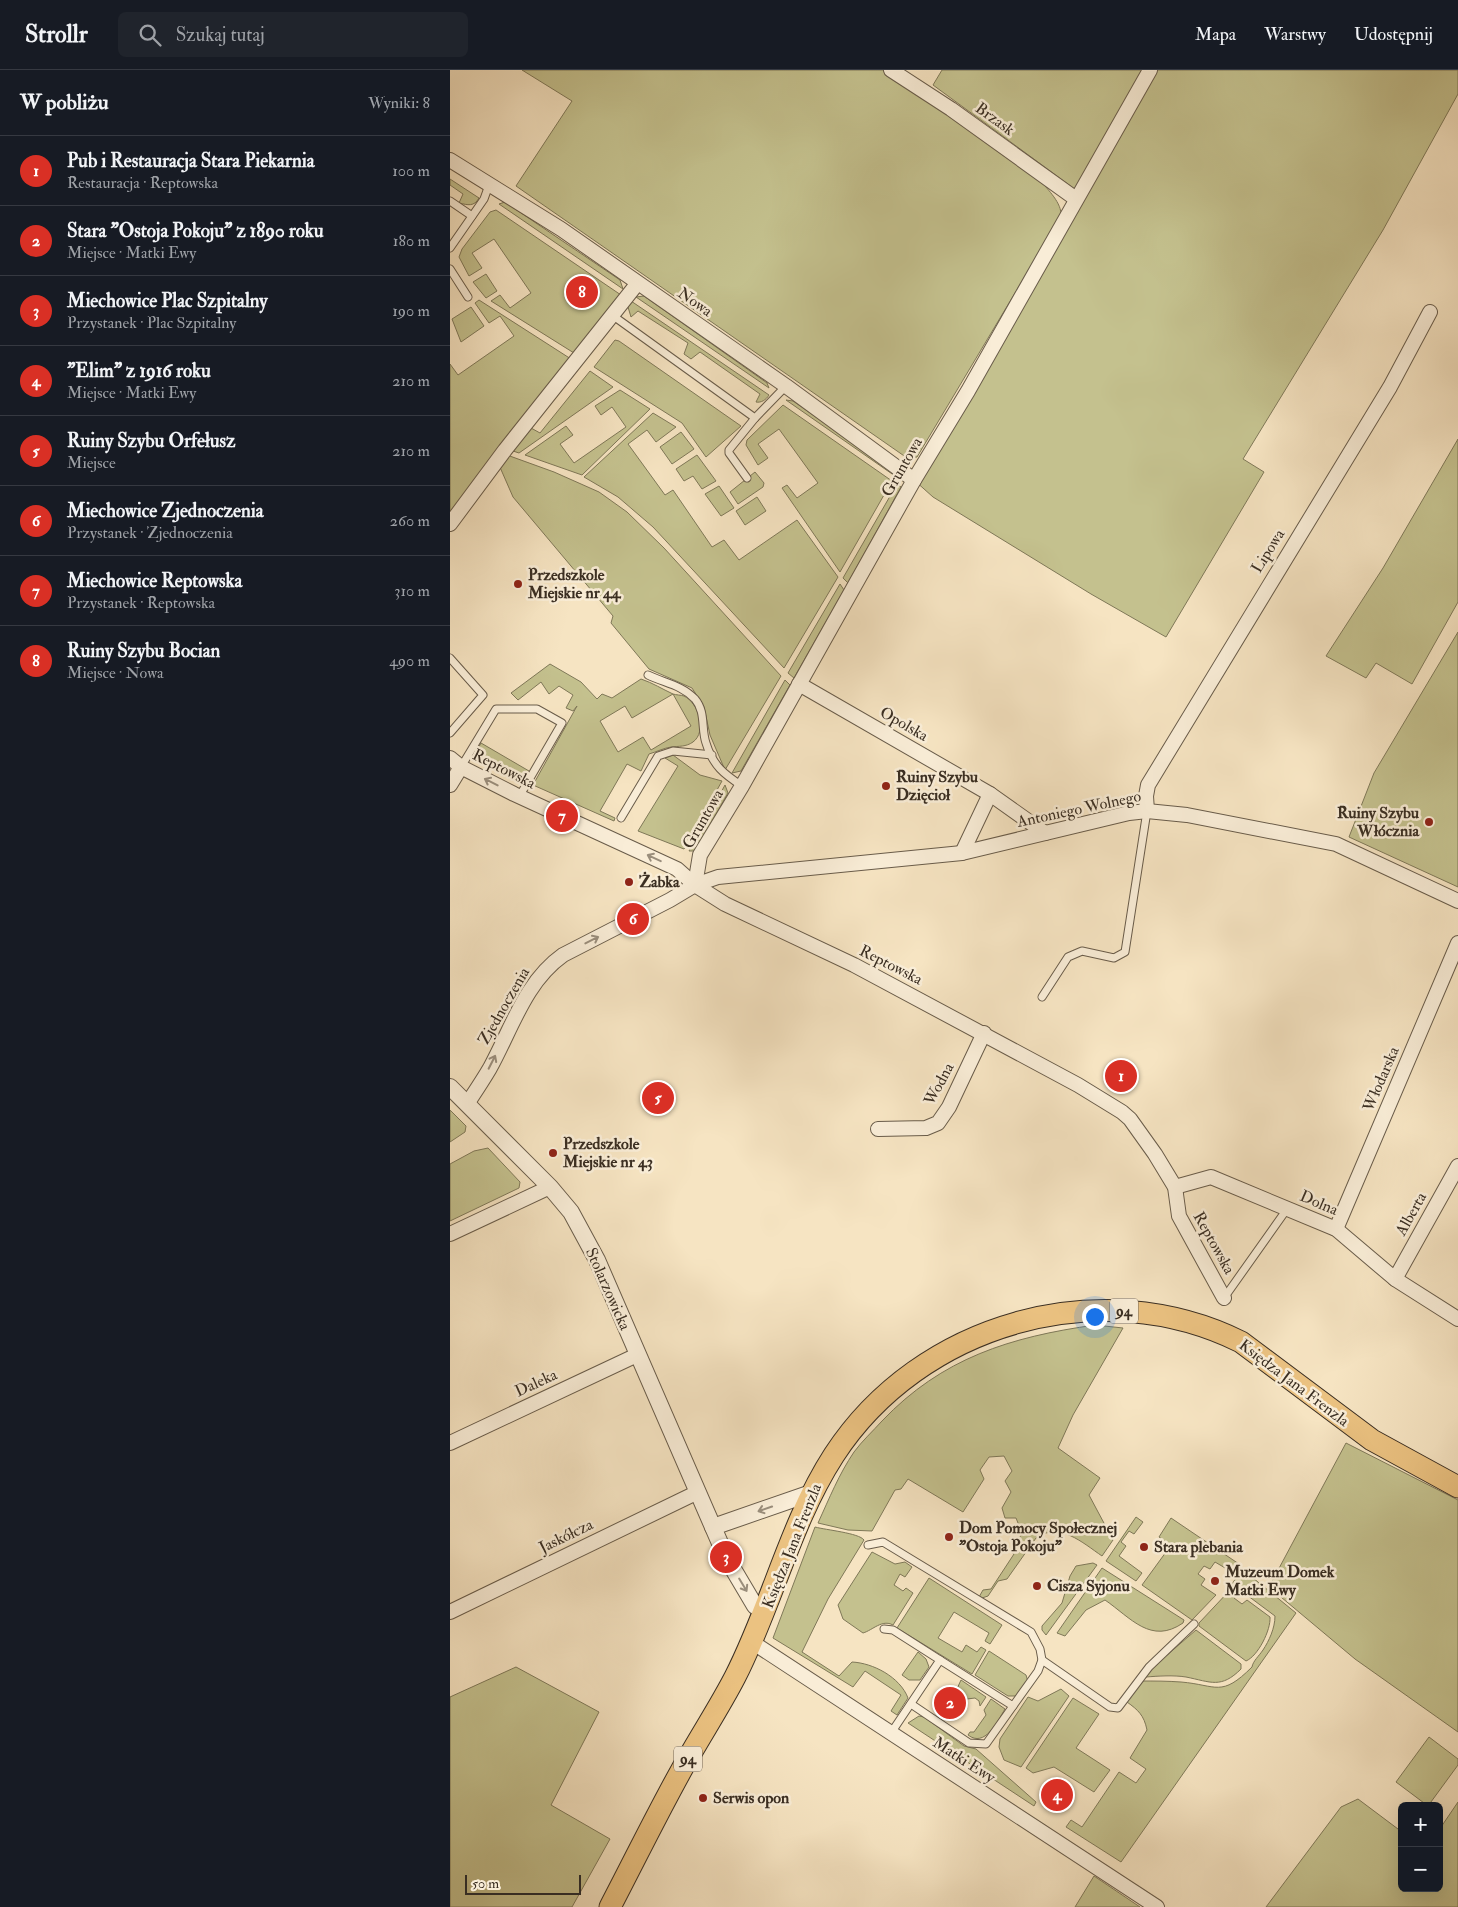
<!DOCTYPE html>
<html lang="pl">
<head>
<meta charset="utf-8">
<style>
	body { margin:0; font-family:"IM FELL Double Pica",serif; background:#20242c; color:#f1f3f6 }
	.controls { position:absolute; right:15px; bottom:15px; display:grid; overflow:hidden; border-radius:8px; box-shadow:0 5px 20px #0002 }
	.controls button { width:45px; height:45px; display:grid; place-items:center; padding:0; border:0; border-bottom:1px solid #363941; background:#171b24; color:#f1f3f6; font:25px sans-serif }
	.scale { position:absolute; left:15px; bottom:12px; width:116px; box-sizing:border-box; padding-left:5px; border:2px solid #3a2e22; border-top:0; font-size:14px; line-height:18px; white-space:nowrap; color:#3a2e22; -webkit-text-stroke:4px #f9edd7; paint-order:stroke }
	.you { position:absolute; left:644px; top:1246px; width:18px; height:18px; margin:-12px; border:4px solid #fff; border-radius:50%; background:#1a73e8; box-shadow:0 0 0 8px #1a73e833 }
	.badge { display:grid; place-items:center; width:32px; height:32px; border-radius:50%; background:#d93025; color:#fff; font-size:16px; font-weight:700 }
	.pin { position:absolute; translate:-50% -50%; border:2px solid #fff; box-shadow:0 1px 5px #0006 }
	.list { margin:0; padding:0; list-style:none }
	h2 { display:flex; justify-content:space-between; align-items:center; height:65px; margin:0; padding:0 20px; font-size:21px }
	h2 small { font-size:16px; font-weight:400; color:#9ea1a6 }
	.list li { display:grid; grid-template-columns:32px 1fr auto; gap:15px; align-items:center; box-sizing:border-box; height:70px; padding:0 20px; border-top:1px solid #363941 }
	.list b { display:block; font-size:19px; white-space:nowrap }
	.list p { margin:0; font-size:16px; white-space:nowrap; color:#9ea1a6 }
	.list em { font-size:16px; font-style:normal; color:#9ea1a6 }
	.icon { flex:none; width:28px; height:28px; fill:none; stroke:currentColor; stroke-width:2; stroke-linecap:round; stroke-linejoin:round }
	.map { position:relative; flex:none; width:1008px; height:1837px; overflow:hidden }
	header { display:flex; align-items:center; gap:30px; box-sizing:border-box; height:70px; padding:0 25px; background:#171b24; border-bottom:1px solid #363941 }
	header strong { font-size:24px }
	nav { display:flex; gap:28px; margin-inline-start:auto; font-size:18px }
	.search { width:350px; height:45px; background:#20242c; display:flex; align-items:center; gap:12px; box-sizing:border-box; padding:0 18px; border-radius:8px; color:#9ea1a6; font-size:19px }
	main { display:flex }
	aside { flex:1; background:#171b24 }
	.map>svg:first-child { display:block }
	.green { fill:#c4c18e; stroke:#7f7858; fill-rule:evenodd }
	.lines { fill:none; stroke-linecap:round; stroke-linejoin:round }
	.service-casing { stroke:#695c4a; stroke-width:9 }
	.minor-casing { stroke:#695c4a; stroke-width:16 }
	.tertiary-casing { stroke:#695c4a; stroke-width:18 }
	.primary-casing { stroke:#3a2e22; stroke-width:23 }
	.service { stroke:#f9edd7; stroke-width:7 }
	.minor { stroke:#f9edd7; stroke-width:14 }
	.tertiary { stroke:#f9edd7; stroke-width:16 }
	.primary { stroke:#ebc281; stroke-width:21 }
	.oneway { stroke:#9a8e7c }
	.poi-dot { fill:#8f2418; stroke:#f9edd7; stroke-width:2 }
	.labels { text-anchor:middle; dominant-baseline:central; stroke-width:5; stroke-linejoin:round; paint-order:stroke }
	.shield { fill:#f9edd7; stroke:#736758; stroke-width:1 }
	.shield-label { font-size:15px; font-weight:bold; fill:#3a2e22 }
	.street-label { font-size:16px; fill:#3a2e22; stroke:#f9edd7 }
	.poi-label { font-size:16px; font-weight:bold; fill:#3a2e22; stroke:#f9edd7; text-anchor:start }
</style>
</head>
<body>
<header>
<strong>Strollr</strong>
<div class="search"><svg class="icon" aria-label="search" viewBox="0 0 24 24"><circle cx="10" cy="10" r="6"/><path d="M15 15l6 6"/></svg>Szukaj tutaj</div>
<nav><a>Mapa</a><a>Warstwy</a><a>Udostępnij</a></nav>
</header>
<main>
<aside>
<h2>W pobliżu<small>Wyniki: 8</small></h2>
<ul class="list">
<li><span class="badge">1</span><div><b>Pub i Restauracja Stara Piekarnia</b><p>Restauracja · Reptowska</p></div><em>100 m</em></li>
<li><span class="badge">2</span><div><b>Stara &quot;Ostoja Pokoju&quot; z 1890 roku</b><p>Miejsce · Matki Ewy</p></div><em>180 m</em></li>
<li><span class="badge">3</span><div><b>Miechowice Plac Szpitalny</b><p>Przystanek · Plac Szpitalny</p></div><em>190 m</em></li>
<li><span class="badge">4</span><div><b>&quot;Elim&quot; z 1916 roku</b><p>Miejsce · Matki Ewy</p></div><em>210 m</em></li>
<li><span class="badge">5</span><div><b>Ruiny Szybu Orfełusz</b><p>Miejsce</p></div><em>210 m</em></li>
<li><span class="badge">6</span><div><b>Miechowice Zjednoczenia</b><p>Przystanek · Zjednoczenia</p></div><em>260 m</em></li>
<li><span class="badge">7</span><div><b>Miechowice Reptowska</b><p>Przystanek · Reptowska</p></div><em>310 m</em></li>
<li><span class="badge">8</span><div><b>Ruiny Szybu Bocian</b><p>Miejsce · Nowa</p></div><em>490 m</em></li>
</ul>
</aside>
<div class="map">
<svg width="1008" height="1837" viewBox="0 0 1008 1837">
	<rect width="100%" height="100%" fill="#f6e4c2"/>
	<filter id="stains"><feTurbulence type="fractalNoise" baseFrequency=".004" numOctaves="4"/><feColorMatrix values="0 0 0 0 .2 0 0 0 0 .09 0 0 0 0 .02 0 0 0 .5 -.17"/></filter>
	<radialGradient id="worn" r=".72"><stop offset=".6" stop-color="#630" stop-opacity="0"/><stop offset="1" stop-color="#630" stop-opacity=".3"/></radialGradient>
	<g class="green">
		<path d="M72,0H433L590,110C598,120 612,133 611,146L467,387L460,388V390L66,116L122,31Z"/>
		<path d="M492,0H697L626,120L483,15Z"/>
		<path d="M700,0H1008V24L933,160L793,389L814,402L716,567L641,524L483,427L464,410Z"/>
		<path d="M0,109L29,128C24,137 18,135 9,133L13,124L0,115Z"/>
		<path d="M55,132L170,210L173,219L49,134Z"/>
		<path d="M46,140L171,225L124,283L41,231L50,225L60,238L81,223L44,169L22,183L32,198L19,206L9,187L12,179L40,142Z"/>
		<path d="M36,204L47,221L36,228L23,212Z"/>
		<path d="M194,226L317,313L319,318L186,227Z"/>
		<path d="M29,230L121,289L0,447V294L8,305L64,266L50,246L39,253L25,233Z"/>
		<path d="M181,231L319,325C316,330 311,333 306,332L310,324L250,282L241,289L234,284L238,273L188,241L181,247L178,237Z"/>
		<path d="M21,237L34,256L11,272L2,249Z"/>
		<path d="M165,270L169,271L291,356L256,387L232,353L144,297Z"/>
		<path d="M140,301L163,317L69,383L60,380L81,358L90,363Z"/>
		<path d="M170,320L200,339L132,405L75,385L116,356L123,365L110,374L124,393L176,357L162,337L151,345L145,336Z"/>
		<path d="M336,330L343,331L447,404L445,406Z"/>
		<path d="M333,335L442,411L390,502L332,418L337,415L347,428L368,413L329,359L308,374L318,388L308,395L296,375L297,370Z"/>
		<path d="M203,343L226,357L206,372L197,360L178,374L215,425L223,420L262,477L274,470L289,490L347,450L388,507L334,598L203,457L168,427L134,407Z"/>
		<path d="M231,362L244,379L222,394L210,377Z"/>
		<path d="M1008,369V532L962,614L926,593L916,608L876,586L933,498Z"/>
		<path d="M57,385L104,402L149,422L177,442L214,478L331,606L275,700L260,665L254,637L242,618L199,599L161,553L163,546L63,427L49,395Z"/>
		<path d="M247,385L266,411L252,419L243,406L234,411L226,399Z"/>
		<path d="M305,402L314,413L313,417L288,434L280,422Z"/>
		<path d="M447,414L451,417L398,513L393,508Z"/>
		<path d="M269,416L284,438L271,446L255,424Z"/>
		<path d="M307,427L316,441L295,455L286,441Z"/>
		<path d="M390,514L394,520L344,608L338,603Z"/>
		<path d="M1008,562V817L899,767L924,703Z"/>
		<path d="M100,594L131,612L147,629L152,624L162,628L191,609C203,613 212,619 223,624C226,625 231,625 234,626C249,633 257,662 243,672C236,677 229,676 221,677C214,678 206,682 199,684L191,701L177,694L150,741L165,748L164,751L83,715L127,636L123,641L116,638L123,625L109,616L99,624L91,612L68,630L61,623ZM223,624L241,656L201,680L193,667L168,682L150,651L175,636L182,648Z"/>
		<path d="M335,610L340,615L291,701L282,703Z"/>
		<path d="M31,673L79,701L74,710L25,684Z"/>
		<path d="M223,685L250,705L272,711L234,779L188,761L228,696L215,688Z"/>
		<path d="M275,715L278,723L245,781H239Z"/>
		<path d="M0,1040L16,1056L15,1062L0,1072Z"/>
		<path d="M38,1078L70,1112L69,1118L0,1151V1094L24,1081Z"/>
		<path d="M645,1255L673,1258L623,1345L608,1378L650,1408L639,1425L663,1470L652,1486C633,1473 609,1451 586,1468L557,1509L548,1511L538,1526L532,1528L529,1527L533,1520L541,1519L564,1484L561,1482L574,1460L570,1458L566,1448H555L552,1438L561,1422L555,1411L562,1401L554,1386L539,1387L530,1400L534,1409L513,1442L458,1409L451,1419L445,1420L422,1461L398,1460L368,1453C379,1429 389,1404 404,1382C412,1371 423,1361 432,1351C492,1288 560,1267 645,1255Z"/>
		<path d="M896,1373L1008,1430V1662L905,1589L819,1517Z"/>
		<path d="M686,1447L693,1452L684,1464L679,1461L671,1472L676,1476L669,1486L692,1503L686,1511L656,1491Z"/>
		<path d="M721,1448L789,1494L782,1502L765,1492L760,1499L754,1496L748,1504L755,1509L751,1515L766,1525L742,1550L692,1515L716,1482L711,1479L716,1472L709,1467Z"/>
		<path d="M365,1457C376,1460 409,1463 414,1470L378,1529L352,1582L389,1606L402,1592C423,1593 450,1607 458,1628L447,1645L441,1641L451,1625L415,1601L403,1617L323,1568Z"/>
		<path d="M422,1482L445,1494L455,1492L462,1497L455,1507L450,1504L444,1515L453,1521L456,1518L463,1523L443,1555C432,1549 423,1560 413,1563L393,1549L388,1535Z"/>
		<path d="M643,1493L647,1495L596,1565L592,1560V1556L612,1533L620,1506L626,1496Z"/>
		<path d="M652,1498L734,1550L733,1553C701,1575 681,1548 655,1530L636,1540L615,1566L607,1563Z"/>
		<path d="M792,1499L846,1543L671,1792L616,1757L621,1750L632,1757L669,1702L686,1713L696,1699L680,1688L697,1660C694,1645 688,1640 677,1632L691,1611C704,1611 718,1611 731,1612C767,1615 771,1628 802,1597C803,1591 809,1586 813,1580C819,1571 825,1558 825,1546L782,1514Z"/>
		<path d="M479,1508L552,1555L540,1574L535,1571L539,1563L504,1542L488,1568L512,1582L516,1575L527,1582L531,1577L536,1580L522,1604L447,1558Z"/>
		<path d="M780,1520L786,1524L784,1528L792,1534L797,1530L820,1547C821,1560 808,1586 796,1591L749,1556V1553Z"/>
		<path d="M746,1560L791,1594V1599C771,1619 761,1612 736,1607C723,1605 709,1606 696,1607L702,1598Z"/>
		<path d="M539,1581L576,1605L578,1612L568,1626H558L525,1605Z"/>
		<path d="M468,1582L476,1589L479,1597L470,1610H459L452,1605Z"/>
		<path d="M66,1597L149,1642L101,1735L160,1769L122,1837H0V1627Z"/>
		<path d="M511,1610L536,1627L530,1636L529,1631L525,1628L517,1629L506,1621Z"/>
		<path d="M611,1619L619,1626L571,1697L554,1690L549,1677L550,1669L578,1627L588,1631Z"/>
		<path d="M623,1628L649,1644L626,1678L660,1700L644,1722L604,1697L583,1703L576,1698Z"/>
		<path d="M541,1629L555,1639C547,1652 535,1678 518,1665L520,1662H524L536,1645L534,1640Z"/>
		<path d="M469,1646L474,1647L514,1676L526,1679L586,1732L584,1736L458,1653Z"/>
		<path d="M979,1667L1008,1689V1695L978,1736L946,1712Z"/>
		<path d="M908,1729L952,1762V1818H989V1760L1008,1732V1837H816L891,1737Z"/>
		<path d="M644,1806L690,1837H625Z"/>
	</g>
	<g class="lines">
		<defs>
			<g id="service">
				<path d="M0,131L22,146"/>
				<path d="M0,178L34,129L39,115"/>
				<path d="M0,199L18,227"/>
				<path d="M162,245L305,348L336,316"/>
				<path d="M297,408L279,383V380L305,348"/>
				<path d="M0,588L33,625L0,663"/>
				<path d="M198,605C214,613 232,615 245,629C256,642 251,659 256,673C263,696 274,704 292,716"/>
				<path d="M11,697L46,639H87L112,653L69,727"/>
				<path d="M171,748L208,686L223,681L262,685"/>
				<path d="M592,927L618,887L632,881L664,888L675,882L697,741"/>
				<path d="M774,1228L837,1139"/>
				<path d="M418,1475L433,1472L581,1562L590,1579L592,1590"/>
				<path d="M434,1559L443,1560L490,1590L441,1663"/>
				<path d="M490,1590L563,1636L588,1601L592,1590L660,1637L668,1638L699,1597L744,1554"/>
				<path d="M461,1634L519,1673L536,1674L563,1636"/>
			</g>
			<g id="minor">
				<path d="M441,0L501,39L626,129"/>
				<path d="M0,90L111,159L336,316L464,410"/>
				<path d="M0,454L55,380L187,214"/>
				<path d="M349,614L540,724L595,763"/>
				<path d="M0,688L11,697L64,724L227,799L245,815L275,834L404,895L628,1015L672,1042L680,1049L705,1084L725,1117L729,1146L774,1228"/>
				<path d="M0,715L11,697"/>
				<path d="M697,741L696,726L698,715L940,317L980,242"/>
				<path d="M512,783L540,724"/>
				<path d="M245,815L250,785L292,716L464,410L518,321L700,0"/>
				<path d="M17,1034C25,1022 33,1010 40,998C62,958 75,912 113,885L220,830L245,815L268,807L512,783L679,743L697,741L737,745L886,774L1008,831"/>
				<path d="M428,1059L476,1058L488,1053L499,1037L534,963"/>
				<path d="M725,1117L761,1107L886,1159L945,1209L1008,1249"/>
				<path d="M886,1159L1008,873"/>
				<path d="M0,1164L100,1117"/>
				<path d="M945,1209L1008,1096"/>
				<path d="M0,1373L187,1285"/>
				<path d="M0,1542L248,1422"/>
				<path d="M302,1572L707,1837"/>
			</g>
			<g id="tertiary">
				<path d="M0,1017L100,1117L121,1142L147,1190L276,1487L305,1536L316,1540"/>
				<path d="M263,1457L361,1423"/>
			</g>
			<path id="primary" d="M160,1837C184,1791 207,1744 232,1699C249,1668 269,1638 285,1607C322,1535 340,1453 384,1385C470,1253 650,1202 791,1272L922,1370L1008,1417"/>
		</defs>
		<use href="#service" class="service-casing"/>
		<use href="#minor" class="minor-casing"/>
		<use href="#tertiary" class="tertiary-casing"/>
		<use href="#primary" class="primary-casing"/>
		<use href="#service" class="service"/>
		<use href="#minor" class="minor"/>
		<use href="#tertiary" class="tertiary"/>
		<use href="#primary" class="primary"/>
	</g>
	<defs><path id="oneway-shaft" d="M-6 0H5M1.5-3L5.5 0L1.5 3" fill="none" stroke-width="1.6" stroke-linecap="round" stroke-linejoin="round" transform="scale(1.25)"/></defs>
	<g class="oneway">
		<use href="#oneway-shaft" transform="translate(41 712) rotate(-153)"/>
		<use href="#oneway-shaft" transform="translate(204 788) rotate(-155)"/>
		<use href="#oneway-shaft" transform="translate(142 870) rotate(-27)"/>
		<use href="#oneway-shaft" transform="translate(42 992) rotate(-63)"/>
		<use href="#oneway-shaft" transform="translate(315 1439) rotate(161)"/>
		<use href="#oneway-shaft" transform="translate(293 1515) rotate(59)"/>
	</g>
	<g class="poi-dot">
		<circle cx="68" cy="514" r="5"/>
		<circle cx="436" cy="716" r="5"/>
		<circle cx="979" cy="752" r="5"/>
		<circle cx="179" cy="812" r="5"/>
		<circle cx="103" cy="1083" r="5"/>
		<circle cx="499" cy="1467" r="5"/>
		<circle cx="694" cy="1477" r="5"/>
		<circle cx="765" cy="1511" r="5"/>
		<circle cx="587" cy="1516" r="5"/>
		<circle cx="253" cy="1728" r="5"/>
	</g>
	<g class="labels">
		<g class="shield">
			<rect x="660" y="1228.5" width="28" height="25" rx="4"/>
			<rect x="224" y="1676.5" width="28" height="25" rx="4"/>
		</g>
		<g class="shield-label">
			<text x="674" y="1241">94</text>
			<text x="238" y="1689">94</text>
		</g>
		<g class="street-label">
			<text transform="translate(545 49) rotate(36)">Brzask</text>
			<text transform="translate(245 232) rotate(35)">Nowa</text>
			<text transform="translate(452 397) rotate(-60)">Gruntowa</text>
			<text transform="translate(818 481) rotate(-58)">Lipowa</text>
			<text transform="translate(454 654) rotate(30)">Opolska</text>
			<text transform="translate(54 699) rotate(27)">Reptowska</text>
			<text transform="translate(629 739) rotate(-12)">Antoniego Wolnego</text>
			<text transform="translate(253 749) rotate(-60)">Gruntowa</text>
			<text transform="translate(441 895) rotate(27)">Reptowska</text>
			<text transform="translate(54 936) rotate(-60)">Zjednoczenia</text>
			<text transform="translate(931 1009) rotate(-67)">Włodarska</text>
			<text transform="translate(489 1014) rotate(-62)">Wodna</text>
			<text transform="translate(869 1133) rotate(23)">Dolna</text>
			<text transform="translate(961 1144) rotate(-61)">Alberta</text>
			<text transform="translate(764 1173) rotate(61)">Reptowska</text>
			<text transform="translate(158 1219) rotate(66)">Stolarzowicka</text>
			<text transform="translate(86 1313) rotate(-25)">Daleka</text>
			<text transform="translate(844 1313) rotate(37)">Księdza Jana Frenzla</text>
			<text transform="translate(116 1466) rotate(-26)">Jaskółcza</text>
			<text transform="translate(342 1476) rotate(-68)">Księdza Jana Frenzla</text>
			<text transform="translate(514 1690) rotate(33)">Matki Ewy</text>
		</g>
		<g class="poi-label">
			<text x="78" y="505">Przedszkole<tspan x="78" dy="18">Miejskie nr 44</tspan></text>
			<text x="446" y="707">Ruiny Szybu<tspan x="446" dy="18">Dzięcioł</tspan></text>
			<text x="969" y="743" text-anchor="end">Ruiny Szybu<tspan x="969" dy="18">Włócznia</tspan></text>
			<text x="189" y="812">Żabka</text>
			<text x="113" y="1074">Przedszkole<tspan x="113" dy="18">Miejskie nr 43</tspan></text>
			<text x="509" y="1458">Dom Pomocy Społecznej<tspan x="509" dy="18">"Ostoja Pokoju"</tspan></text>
			<text x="704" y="1477">Stara plebania</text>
			<text x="775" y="1502">Muzeum Domek<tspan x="775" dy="18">Matki Ewy</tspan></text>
			<text x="597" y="1516">Cisza Syjonu</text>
			<text x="263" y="1728">Serwis opon</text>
		</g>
	</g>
	<rect width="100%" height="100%" filter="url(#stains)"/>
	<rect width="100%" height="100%" fill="url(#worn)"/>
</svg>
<div class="controls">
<button>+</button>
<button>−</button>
</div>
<div class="scale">50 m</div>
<div class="you"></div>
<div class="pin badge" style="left:671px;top:1006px">1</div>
<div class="pin badge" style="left:500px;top:1633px">2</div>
<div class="pin badge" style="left:276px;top:1487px">3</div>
<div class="pin badge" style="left:607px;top:1725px">4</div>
<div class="pin badge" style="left:208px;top:1028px">5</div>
<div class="pin badge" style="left:183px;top:849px">6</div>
<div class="pin badge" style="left:112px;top:746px">7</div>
<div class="pin badge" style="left:132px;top:222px">8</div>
</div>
</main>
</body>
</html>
